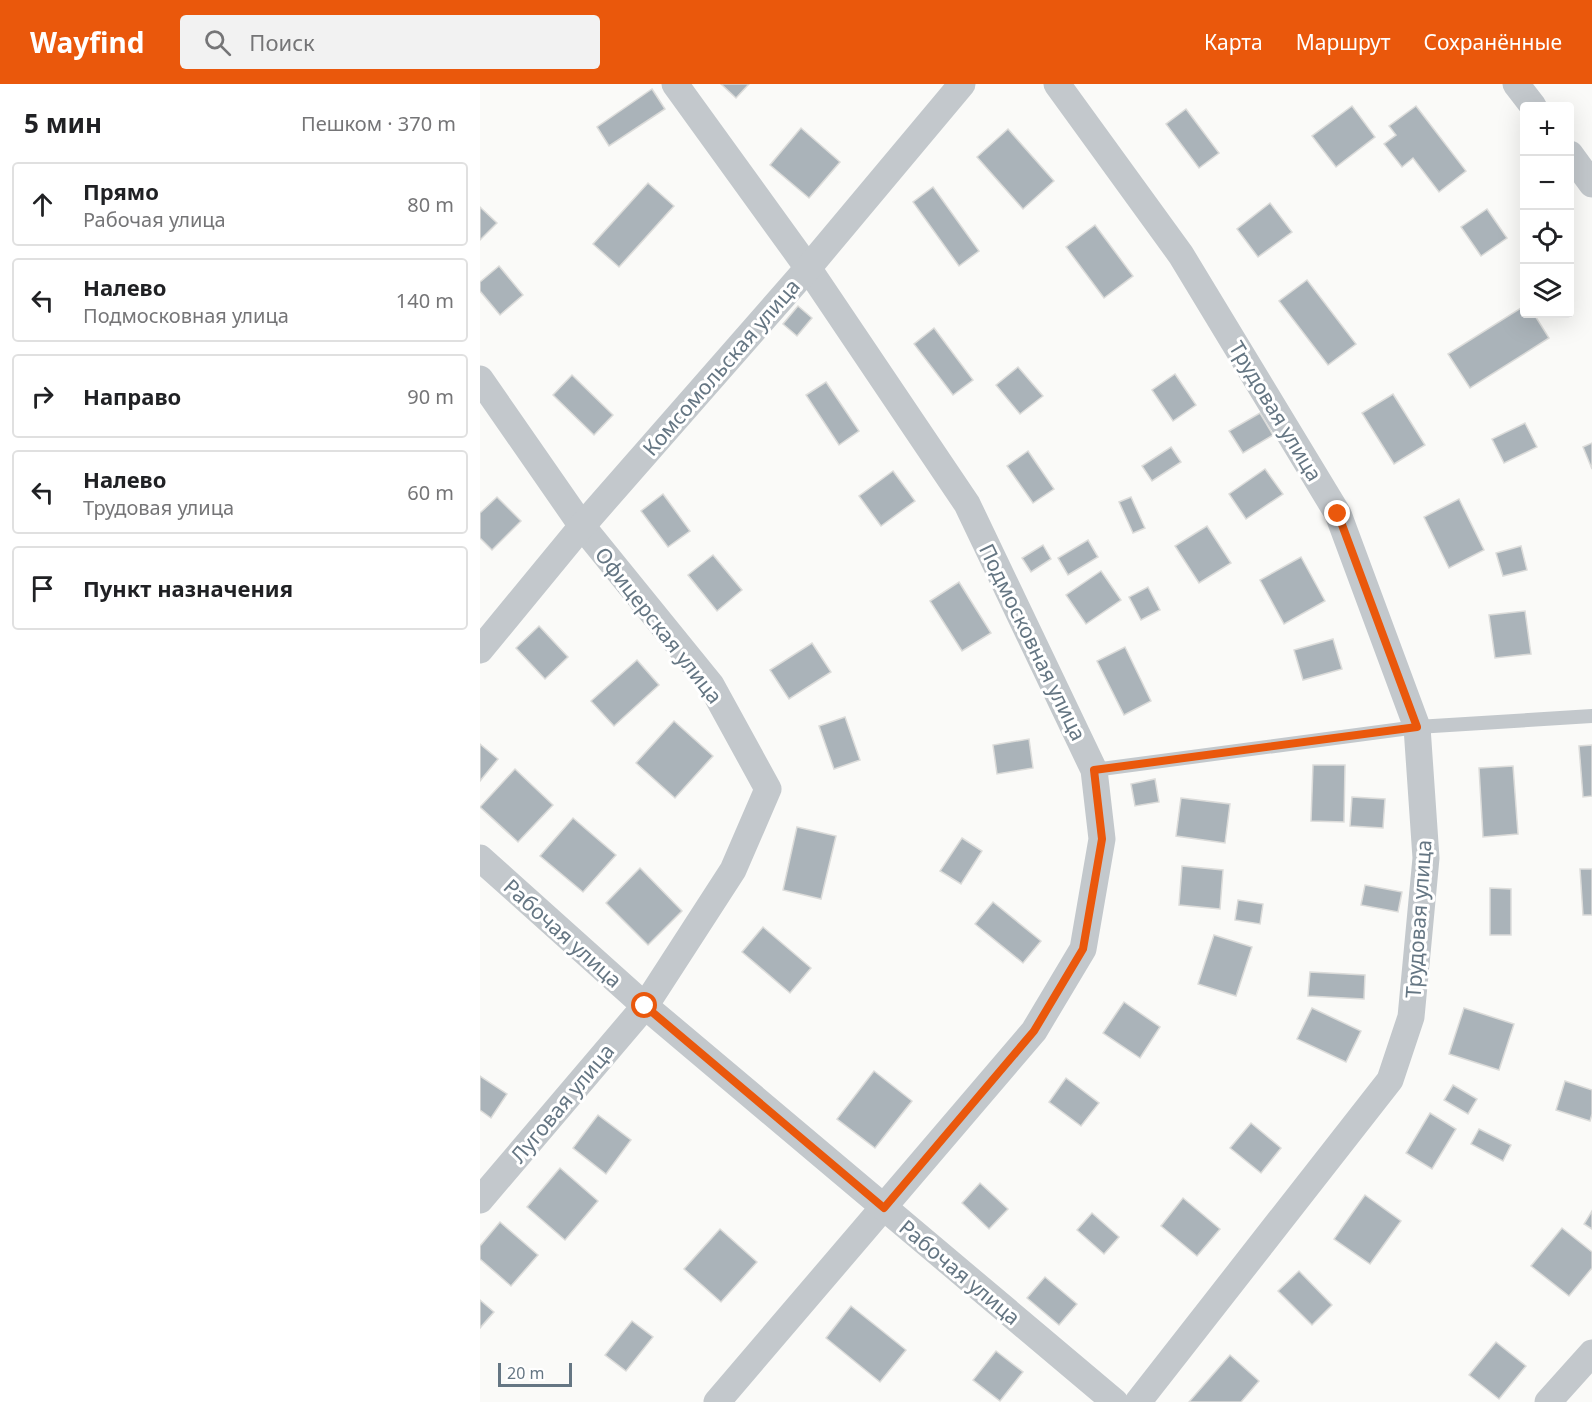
<!DOCTYPE html>
<html lang="ru">
<head>
<meta charset="utf-8">
<style>
	body { margin:0; font-family:"Noto Sans",sans-serif; background:#f2f2f2; color:#202124 }
	.controls { position:absolute; right:18px; top:18px; display:grid; overflow:hidden; border-radius:6px; box-shadow:0 6px 24px #0002 }
	.controls button { width:54px; height:54px; display:grid; place-items:center; padding:0; border:0; border-bottom:2px solid #e0e0e0; background:#fff; color:#202124; font:30px sans-serif }
	.scale { position:absolute; left:18px; bottom:15px; width:74px; box-sizing:border-box; padding-left:6px; border:3px solid #657683; border-top:0; font-size:16px; line-height:21px; white-space:nowrap; color:#657683; -webkit-text-stroke:4px #fff; paint-order:stroke }
	.stop { position:absolute; width:18px; height:18px; margin:-14px; border:4px solid #ea580c; border-radius:50%; background:#fff }
	.stop.end { background:#ea580c; border-color:#fff; box-shadow:0 2px 6px #0008 }
	.list { margin:0; padding:0; list-style:none }
	h2 { display:flex; justify-content:space-between; align-items:center; height:78px; margin:0; padding:0 24px; font-size:26px }
	h2 small { font-size:20px; font-weight:400; color:#757577 }
	.list li { display:grid; grid-template-columns:39px 1fr auto; gap:18px; align-items:center; box-sizing:border-box; height:84px; margin:0 12px 12px; padding:0 12px; border:2px solid #e0e0e0; border-radius:6px }
	.list b { display:block; font-size:22px; white-space:nowrap }
	.list p { margin:0; font-size:20px; white-space:nowrap; color:#757577 }
	.list em { font-size:20px; font-style:normal; color:#757577 }
	.icon { flex:none; width:33px; height:33px; fill:none; stroke:currentColor; stroke-width:2; stroke-linecap:round; stroke-linejoin:round }
	.map { position:relative; flex:none; width:1112px; height:1318px; overflow:hidden }
	header { display:flex; align-items:center; gap:36px; box-sizing:border-box; height:84px; padding:0 30px; background:#ea580c; color:#fff }
	header strong { font-size:28px }
	nav { display:flex; gap:33px; margin-inline-start:auto; font-size:21px }
	.search { width:420px; height:54px; background:#f2f2f2; display:flex; align-items:center; gap:15px; box-sizing:border-box; padding:0 21px; border-radius:6px; color:#757577; font-size:22px }
	main { display:flex }
	aside { flex:1; background:#fff }
	.map>svg:first-child { display:block }
	.building { fill:#aab3b9; stroke:#dcdcda; stroke-width:1.5 }
	.lines { fill:none; stroke-linecap:round; stroke-linejoin:round }
	.service { stroke:#c3c8cc; stroke-width:14 }
	.minor { stroke:#c3c8cc; stroke-width:27 }
	.route { stroke:#ea580c; stroke-width:8 }
	.labels { text-anchor:middle; dominant-baseline:central; stroke-width:6; stroke-linejoin:round; paint-order:stroke }
	.street-label { font-size:21px; fill:#657683; stroke:#fff }
</style>
</head>
<body>
<header>
<strong>Wayfind</strong>
<div class="search"><svg class="icon" aria-label="search" viewBox="0 0 24 24"><circle cx="10" cy="10" r="6"/><path d="M15 15l6 6"/></svg>Поиск</div>
<nav><a>Карта</a><a>Маршрут</a><a>Сохранённые</a></nav>
</header>
<main>
<aside>
<h2>5 мин<small>Пешком · 370 m</small></h2>
<ul class="list">
<li><svg class="icon" aria-label="ahead" viewBox="0 0 24 24"><path d="M12 20V5M6 11l6-6 6 6"/></svg><div><b>Прямо</b><p>Рабочая улица</p></div><em>80 m</em></li>
<li><svg class="icon" aria-label="left" viewBox="0 0 24 24"><path d="M17 20v-9H6M10 6l-5 5 5 5"/></svg><div><b>Налево</b><p>Подмосковная улица</p></div><em>140 m</em></li>
<li><svg class="icon" aria-label="right" viewBox="0 0 24 24"><path d="M7 20v-9h11M14 6l5 5-5 5"/></svg><div><b>Направо</b></div><em>90 m</em></li>
<li><svg class="icon" aria-label="left" viewBox="0 0 24 24"><path d="M17 20v-9H6M10 6l-5 5 5 5"/></svg><div><b>Налево</b><p>Трудовая улица</p></div><em>60 m</em></li>
<li><svg class="icon" aria-label="arrive" viewBox="0 0 24 24"><path d="M6 21V4h12l-3 4 3 4H6"/></svg><div><b>Пункт назначения</b></div></li>
</ul>
</aside>
<div class="map">
<svg width="1112" height="1318" viewBox="0 0 1112 1318">
	<rect width="100%" height="100%" fill="#fafaf8"/>
	<g class="building">
		<path d="M241,0H269L256,14Z"/>
		<path d="M172,5L185,25L129,62L117,43Z"/>
		<path d="M872,22L895,53L856,83L832,52Z"/>
		<path d="M936,22L986,87L959,108L933,74L922,83L904,60L916,51L909,42Z"/>
		<path d="M706,25L739,69L719,84L686,40Z"/>
		<path d="M321,44L360,78L329,114L290,81Z"/>
		<path d="M528,45L574,97L543,125L497,73Z"/>
		<path d="M168,99L194,122L139,183L113,160Z"/>
		<path d="M453,103L499,167L479,182L433,118Z"/>
		<path d="M790,119L812,148L778,173L757,145Z"/>
		<path d="M0,123L17,139L0,156Z"/>
		<path d="M1007,125L1027,154L1001,172L981,143Z"/>
		<path d="M615,141L653,192L624,214L586,163Z"/>
		<path d="M19,182L43,211L20,231L0,207V198Z"/>
		<path d="M827,196L876,260L848,281L799,217Z"/>
		<path d="M318,222L332,234L317,252L303,240Z"/>
		<path d="M1044,222V230H1054L1069,254L990,304L968,270Z"/>
		<path d="M454,244L493,296L473,311L434,260Z"/>
		<path d="M538,283L563,312L540,330L516,301Z"/>
		<path d="M695,290L716,321L693,337L672,306Z"/>
		<path d="M92,291L133,331L114,351L73,311Z"/>
		<path d="M346,298L379,347L359,361L326,311Z"/>
		<path d="M913,310L945,361L914,380L882,329Z"/>
		<path d="M780,329L793,351L763,369L749,347Z"/>
		<path d="M1045,339L1057,363L1024,379L1012,355Z"/>
		<path d="M1112,359V385L1103,363Z"/>
		<path d="M691,363L701,378L672,397L662,382Z"/>
		<path d="M548,367L574,405L553,419L527,382Z"/>
		<path d="M785,385L803,410L766,435L749,410Z"/>
		<path d="M413,387L435,417L401,442L379,412Z"/>
		<path d="M183,410L210,447L188,463L161,427Z"/>
		<path d="M17,413L41,437L12,466L0,454V429Z"/>
		<path d="M651,413L665,444L653,449L639,418Z"/>
		<path d="M979,415L1004,466L969,484L944,433Z"/>
		<path d="M727,442L751,479L719,499L695,462Z"/>
		<path d="M608,456L618,473L588,491L578,474Z"/>
		<path d="M563,461L571,475L551,488L542,474Z"/>
		<path d="M1041,462L1047,486L1023,492L1016,469Z"/>
		<path d="M233,471L262,506L237,527L208,491Z"/>
		<path d="M821,473L845,517L804,540L780,496Z"/>
		<path d="M621,487L641,516L606,540L586,511Z"/>
		<path d="M479,498L511,549L482,567L450,517Z"/>
		<path d="M668,503L680,526L661,536L649,513Z"/>
		<path d="M1045,527L1051,570L1015,574L1009,531Z"/>
		<path d="M59,542L88,573L65,595L36,564Z"/>
		<path d="M853,555L862,585L823,596L814,566Z"/>
		<path d="M332,559L351,588L309,615L290,586Z"/>
		<path d="M645,563L671,617L644,631L617,577Z"/>
		<path d="M157,576L179,601L134,642L111,617Z"/>
		<path d="M365,633L380,676L354,685L339,642Z"/>
		<path d="M194,637L233,672L195,714L156,679Z"/>
		<path d="M549,655L553,684L517,690L513,661Z"/>
		<path d="M0,660L18,675L0,697Z"/>
		<path d="M1112,661V712L1103,713L1099,662Z"/>
		<path d="M833,681H865L864,738L831,737Z"/>
		<path d="M1033,682L1038,750L1003,753L999,684Z"/>
		<path d="M35,685L73,721L38,758L0,723Z"/>
		<path d="M675,695L679,718L655,722L651,700Z"/>
		<path d="M872,713L905,715L903,744L870,742Z"/>
		<path d="M701,714L750,720L745,759L696,752Z"/>
		<path d="M93,734L136,771L103,808L60,772Z"/>
		<path d="M317,743L356,752L341,815L303,806Z"/>
		<path d="M482,754L502,767L481,800L460,787Z"/>
		<path d="M702,782L743,786L740,825L699,821Z"/>
		<path d="M160,784L202,827L168,861L126,819Z"/>
		<path d="M1100,785H1112V831H1103Z"/>
		<path d="M885,801L922,808L918,828L881,821Z"/>
		<path d="M1010,804L1031,805V851H1010Z"/>
		<path d="M758,816L783,820L780,840L755,836Z"/>
		<path d="M513,818L561,857L543,879L495,840Z"/>
		<path d="M283,843L331,884L310,909L262,868Z"/>
		<path d="M734,851L772,863L756,912L718,900Z"/>
		<path d="M830,888L885,891L884,915L828,912Z"/>
		<path d="M644,918L680,943L660,974L623,949Z"/>
		<path d="M832,924L881,947L866,978L817,955Z"/>
		<path d="M984,924L1034,940L1019,986L969,970Z"/>
		<path d="M394,987L432,1017L395,1064L357,1035Z"/>
		<path d="M0,992L27,1010L11,1034L0,1026Z"/>
		<path d="M586,994L619,1019L601,1042L569,1018Z"/>
		<path d="M1085,997L1112,1006V1030L1110,1037L1076,1026Z"/>
		<path d="M973,1001L997,1015L988,1030L964,1016Z"/>
		<path d="M950,1029L976,1045L952,1085L926,1069Z"/>
		<path d="M118,1031L151,1056L126,1090L93,1064Z"/>
		<path d="M771,1039L801,1064L781,1089L750,1064Z"/>
		<path d="M999,1045L1031,1061L1023,1077L991,1060Z"/>
		<path d="M80,1084L118,1117L85,1156L47,1123Z"/>
		<path d="M500,1099L528,1125L509,1145L482,1119Z"/>
		<path d="M885,1111L921,1137L890,1180L854,1155Z"/>
		<path d="M703,1114L740,1145L717,1172L681,1142Z"/>
		<path d="M1112,1127V1145L1104,1140Z"/>
		<path d="M612,1129L639,1153L624,1170L597,1146Z"/>
		<path d="M20,1138L58,1171L31,1202L0,1175V1162Z"/>
		<path d="M1082,1144L1112,1168V1184L1089,1212L1051,1182Z"/>
		<path d="M240,1145L277,1178L241,1218L204,1185Z"/>
		<path d="M819,1187L852,1221L832,1241L798,1207Z"/>
		<path d="M565,1193L597,1220L579,1241L547,1214Z"/>
		<path d="M0,1216L14,1228L0,1244Z"/>
		<path d="M371,1222L426,1266L400,1298L346,1254Z"/>
		<path d="M152,1237L173,1253L146,1287L125,1271Z"/>
		<path d="M1016,1258L1046,1282L1019,1315L989,1291Z"/>
		<path d="M516,1267L543,1288L520,1317L493,1296Z"/>
		<path d="M750,1271L779,1297L761,1318H709Z"/>
	</g>
	<g class="lines">
		<path class="service" d="M614,686L937,643L1112,632"/>
		<g class="minor">
			<path d="M195,0L328,184L487,420L614,686L622,755L603,865L554,947L237,1318"/>
			<path d="M577,0L701,171L858,430L937,643L946,774L931,933L910,996L658,1318"/>
			<path d="M1036,0L1053,22"/>
			<path d="M1090,70L1112,100"/>
			<path d="M0,295L102,442L231,601L288,705L253,786L165,922L0,1116"/>
			<path d="M0,566L102,442L328,184L482,0"/>
			<path d="M0,774L165,922L635,1318"/>
			<path d="M1068,1318L1112,1269"/>
		</g>
	</g>
	<g class="lines">
		<path class="route" d="M165,922L404,1124L554,947L603,865L622,755L614,686L937,643L858,430"/>
	</g>
	<g class="labels">
		<g class="street-label">
			<text transform="translate(241 283) rotate(-49)">Комсомольская улица</text>
			<text transform="translate(796 327) rotate(59)">Трудовая улица</text>
			<text transform="translate(179 541) rotate(52)">Офицерская улица</text>
			<text transform="translate(553 558) rotate(64)">Подмосковная улица</text>
			<text transform="translate(938 835) rotate(-86)">Трудовая улица</text>
			<text transform="translate(83 849) rotate(42)">Рабочая улица</text>
			<text transform="translate(82 1019) rotate(-50)">Луговая улица</text>
			<text transform="translate(480 1188) rotate(40)">Рабочая улица</text>
		</g>
	</g>
</svg>
<div class="controls">
<button>+</button>
<button>−</button>
<button><svg class="icon" aria-label="locate" viewBox="0 0 24 24"><circle cx="12" cy="12" r="6"/><path d="M12 2v4M12 18v4M2 12h4M18 12h4"/></svg></button>
<button><svg class="icon" aria-label="layers" viewBox="0 0 24 24"><path d="M12 4l9 5-9 5-9-5zM3 14l9 5 9-5"/></svg></button>
</div>
<div class="scale">20 m</div>
<div class="stop" style="left:165px;top:922px"></div>
<div class="stop end" style="left:858px;top:430px"></div>
</div>
</main>
</body>
</html>
